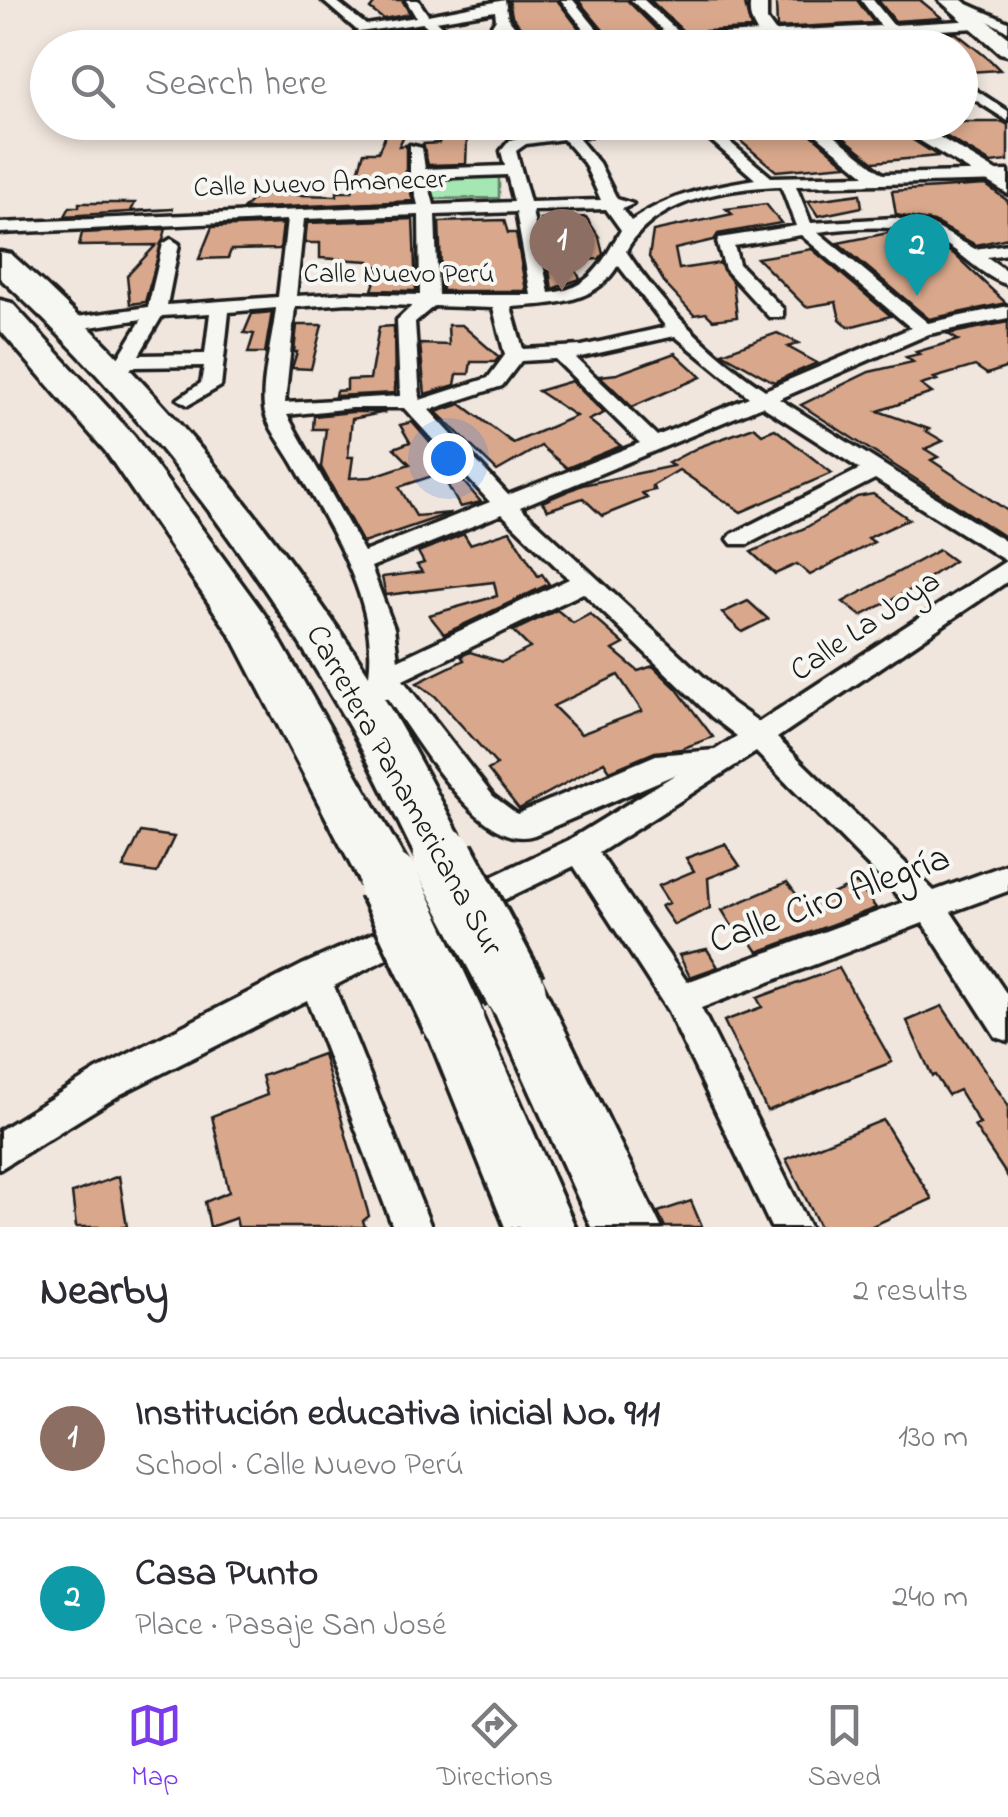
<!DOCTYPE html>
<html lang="en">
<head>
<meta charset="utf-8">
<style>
	body { margin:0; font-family:"Indie Flower",sans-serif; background:#f7f7f7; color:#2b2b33 }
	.you { position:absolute; left:448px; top:458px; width:35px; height:35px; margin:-25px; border:8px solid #fff; border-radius:50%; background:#1a73e8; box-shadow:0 0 0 15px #1a73e833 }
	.badge { display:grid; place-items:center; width:65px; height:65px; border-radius:50%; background:#7c3aed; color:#fff; font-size:32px; font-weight:700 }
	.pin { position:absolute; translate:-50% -82px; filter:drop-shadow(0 2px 5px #0008) }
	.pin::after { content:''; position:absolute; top:52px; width:35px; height:30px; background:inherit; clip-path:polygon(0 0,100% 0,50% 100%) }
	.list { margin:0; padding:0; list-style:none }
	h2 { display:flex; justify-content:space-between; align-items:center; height:130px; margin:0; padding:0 40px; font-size:42px }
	h2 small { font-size:32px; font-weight:400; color:#7c7c81 }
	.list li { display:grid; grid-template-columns:65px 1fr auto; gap:30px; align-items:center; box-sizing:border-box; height:160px; padding:0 40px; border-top:2px solid #e1e1e2 }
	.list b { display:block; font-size:38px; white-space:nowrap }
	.list p { margin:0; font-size:32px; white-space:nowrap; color:#7c7c81 }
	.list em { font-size:32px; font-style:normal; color:#7c7c81 }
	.icon { flex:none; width:55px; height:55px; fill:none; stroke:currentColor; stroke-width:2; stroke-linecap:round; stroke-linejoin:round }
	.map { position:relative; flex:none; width:1008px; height:1227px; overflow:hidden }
	.search { position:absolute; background:#fff; box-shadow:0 5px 15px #0003; left:30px; right:30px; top:30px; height:110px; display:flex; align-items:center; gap:25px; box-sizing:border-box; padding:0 35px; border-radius:55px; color:#7c7c81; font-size:38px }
	.sheet { height:450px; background:#fff }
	nav { display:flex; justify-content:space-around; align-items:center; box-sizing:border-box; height:140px; border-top:2px solid #e1e1e2; background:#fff; font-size:28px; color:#7c7c81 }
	nav a { display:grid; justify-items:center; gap:5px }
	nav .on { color:#7c3aed }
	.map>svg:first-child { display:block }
	.green { fill:#a4e7b2; stroke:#608267; stroke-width:2.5 }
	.building { fill:#d9a88c; stroke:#1c1c1c; stroke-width:2.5; fill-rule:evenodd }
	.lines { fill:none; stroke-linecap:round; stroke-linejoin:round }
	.street-casing { stroke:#1c1c1c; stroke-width:7 }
	.secondary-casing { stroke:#1c1c1c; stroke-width:7 }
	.highway-casing { stroke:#1c1c1c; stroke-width:7 }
	.street { fill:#f6f6f2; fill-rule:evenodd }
	.secondary { fill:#f6f6f2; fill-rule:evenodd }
	.highway { fill:#f6f6f2; fill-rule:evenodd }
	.highway-bridge-casing { stroke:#1c1c1c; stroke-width:69; stroke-linecap:butt }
	.highway-bridge { stroke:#f6f6f2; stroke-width:61 }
	.labels { text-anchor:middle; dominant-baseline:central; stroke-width:8; stroke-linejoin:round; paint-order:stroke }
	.far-street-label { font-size:28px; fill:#1c1c1c; stroke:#f6f6f2 }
	.street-label { font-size:32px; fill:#1c1c1c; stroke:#f6f6f2 }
	.near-street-label { font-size:38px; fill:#1c1c1c; stroke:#f6f6f2 }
</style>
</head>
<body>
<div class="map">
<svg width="1008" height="1227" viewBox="0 0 1008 1227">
	<rect width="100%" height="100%" fill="#f0e6de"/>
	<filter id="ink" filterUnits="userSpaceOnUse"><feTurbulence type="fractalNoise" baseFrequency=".01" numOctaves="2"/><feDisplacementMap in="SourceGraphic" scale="20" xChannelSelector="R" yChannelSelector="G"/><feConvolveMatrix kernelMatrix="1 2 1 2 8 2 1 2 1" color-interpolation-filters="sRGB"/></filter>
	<g filter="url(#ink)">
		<path class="green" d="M429,176H499V198L427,199Z"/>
		<g class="building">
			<path d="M377,0H402L410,14L383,19L370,9Z"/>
			<path d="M509,0H557L594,48H540L531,30L522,29L512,16Z"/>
			<path d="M578,0H627L661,34L608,36Z"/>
			<path d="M650,0H744L751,29L684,32Z"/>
			<path d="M792,0H857L874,23L777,28L776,2Z"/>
			<path d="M878,0H920L942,18L895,21Z"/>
			<path d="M422,27L446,48H374L370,34Z"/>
			<path d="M956,33L990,60L1000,70L969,72L960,65V48H924L911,35Z"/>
			<path d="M886,36L900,48L792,47L787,41Z"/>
			<path d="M718,122H797L847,165L776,171Z"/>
			<path d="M824,122H885L938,156L874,162Z"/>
			<path d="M922,122H1003L1008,125V161L991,163Z"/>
			<path d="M444,123L467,124L464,140H467L466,164L428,165L423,144L439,143Z"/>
			<path d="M390,126L408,127L399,146L406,145V174L413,201L243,209L258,194L337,196V192H352L364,152H378Z"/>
			<path d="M986,185L1008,201V238L976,245L934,222L896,215L892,191Z"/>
			<path d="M860,194L862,207L818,216L808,201Z"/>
			<path d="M79,203H135L131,211L174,209L65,216L70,207H79Z"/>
			<path d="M766,204L781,223L718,234L714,240L675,249L679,269L719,263L733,283L737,317L713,320L706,313L694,315L666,285L649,257L653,231L732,214L726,209Z"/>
			<path d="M586,217L599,237L603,254L599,259L572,261L580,279L552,289L541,220Z"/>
			<path d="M413,219L416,291L372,290L380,266L370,267L369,261L320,258V243H305L307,223Z"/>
			<path d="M504,220L508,233H516L526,291H442L439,222Z"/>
			<path d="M283,224L280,249L231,250L228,258L199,259L212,227Z"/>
			<path d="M166,229L145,302L130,304L127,276L156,245L79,246L82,233Z"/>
			<path d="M893,232L922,238L954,254L1006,303L929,319L838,243Z"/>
			<path d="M812,249L891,316L849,327L840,319L836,302L806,307L757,258Z"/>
			<path d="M272,312L265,353H248L254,334L244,333L252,314Z"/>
			<path d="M1008,322V367L987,374L975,366L934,378L937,380L921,385L932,393L878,411L929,429L926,431L943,441L925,449L938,457L931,460L1008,511V539L801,405L869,372L913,362L906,357L919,354L916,352L958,340L948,334Z"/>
			<path d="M297,325H322L311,369L292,368L297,352H294Z"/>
			<path d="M448,325H462L499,357L495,362H471L469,374H457L455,385L425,394L420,344L449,345Z"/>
			<path d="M394,326L395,393L335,396L336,391L347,390V380L370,379L379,327Z"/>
			<path d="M777,333L799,343L788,347L817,363L774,382L722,353Z"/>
			<path d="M675,353L701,377L632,407L600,376L617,374Z"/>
			<path d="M572,381L604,413L589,420L621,446L567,468L541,446L497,471L436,412L461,404L513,443L576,416L538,391Z"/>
			<path d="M352,412H386L352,419L348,457H353L350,478L371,477L410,464L394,448L410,442L400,425L412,422L481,502L460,507L441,473L399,487L416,516L451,513L363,543L321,467L326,429H313L314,416Z"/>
			<path d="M754,427L762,434L775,429L832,473L741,512L679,470L652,486L655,490L642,493L647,498L602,516L583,498L548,510L542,502L582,485L673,466L668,463L699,447Z"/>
			<path d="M873,494L909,519L868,538L874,542L810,575L797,564L775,574L751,552L807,527L857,497Z"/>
			<path d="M510,531L538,576L542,574L549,584L444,634L429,615L497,596L494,582L386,595L382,577L422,572L417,565L424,563L418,552L464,534L470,544Z"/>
			<path d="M939,550L954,561L910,590L861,616L843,602Z"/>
			<path d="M748,601L768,619L742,632L722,613Z"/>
			<path d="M557,610L573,623L590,614L624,644L613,650L638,671L653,666L676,688L713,737L681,749L655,752L610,771L604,762L519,809L488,770L497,765L435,696L417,683L464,660L461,656L470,652L502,662L530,648L513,631ZM618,675L642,711L581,734L553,706Z"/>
			<path d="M141,832L174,837L157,873L123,868Z"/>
			<path d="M725,844L740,866L708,878L710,908L674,925L661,906L669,903L658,886L694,871L686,858Z"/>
			<path d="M787,882L805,906L857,883L876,908L758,952L742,928L735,931L722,910Z"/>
			<path d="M707,949L718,967L690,977L679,955Z"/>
			<path d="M839,968L892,1062L767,1111L724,1021L762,1007L757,998Z"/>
			<path d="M942,1006L1008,1105V1177L974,1126L980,1124L959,1090L948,1095L935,1075L932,1076L907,1021Z"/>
			<path d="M323,1054L369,1216L363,1221L365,1227H238L236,1218L210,1227L205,1202L229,1192L212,1116L267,1095L262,1076Z"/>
			<path d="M883,1120L932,1199L870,1227H820L786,1159Z"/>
			<path d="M119,1176L127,1227H76L72,1193Z"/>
			<path d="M691,1201L702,1227H665L658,1212Z"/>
		</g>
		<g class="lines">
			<defs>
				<g id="street">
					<path d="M322,0H335L366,25L416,17L406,0H418L428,15L505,0L508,18L533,48H520L503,27L490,48H477L496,19L495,11L436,21L466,48H452L423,23L359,32Z"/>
					<path d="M561,0H573L606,40L670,37L631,0H644L683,36L881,26L861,0H873L893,25L977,20L983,24L977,28L901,32L920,48H906L887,32L599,48Z"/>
					<path d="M963,2L1008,22V31L959,7Z"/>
					<path d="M960,80L1008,111V121L960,90Z"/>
					<path d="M591,122H606L611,130L578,138L599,163L617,199L633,204L622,209L631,221C670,194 709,187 755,179L690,122H706L771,177L865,175L801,122H817L883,174L1008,171V181L796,186L811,223L894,218L932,225L975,249L1008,244V254L987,257L1008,272V285C989,279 970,262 956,251C914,221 866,226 818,232L928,323L1008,306V318L929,334L779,399L1008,543V581L777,738L934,891L1008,864V891L951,912L1008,996V1041L996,1037L923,923L701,1008L810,1227H771L668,1011L574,866L468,917L457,913L452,903L457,893L569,840L676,774L534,835C481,853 416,737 387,698H370L366,691C386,611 331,530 293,463C284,447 266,425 264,408C261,381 273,337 276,308L229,312L221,386L188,405L178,399L201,383L204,366L132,367L124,380L117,382L107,376L142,319L70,330L61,324L70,318L148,307L163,244L171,239L179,244L167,305L278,297L287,220L0,233V223L418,205L410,174V145L422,148L425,169L505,166L501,151L510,140L554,132L561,127L569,130L594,127ZM563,139L584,163L601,200L530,202L516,151L526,144ZM507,175L514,202L434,205L427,178ZM781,186L796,226L719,238L717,242L725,269L769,317H783V309L739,264L734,246L801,235L911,328L765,390C709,352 663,307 626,251C654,200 726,188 781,186ZM606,209L621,230C602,263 591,289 549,293L532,211ZM516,212L531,295H438L435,215ZM419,215L420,295L348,293L296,296L304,219ZM618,265L666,327L582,346L523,349L511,307C551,304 596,304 618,265ZM348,303L412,306L397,320L400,396L285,403L295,307ZM434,306L493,308L505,355L488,378L420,400L415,322ZM210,313L205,354L139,355L162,316ZM675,336L749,397L657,436L576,358ZM555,359L640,443L508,495L429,410L502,386L521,361ZM762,406L860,469L732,534L728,539L732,544H748L875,479L1006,561L759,722L732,703L520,507ZM352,408H404L490,502L364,552L287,415ZM502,514L569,579L398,660L394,628L371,567ZM583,593L712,717L737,736L715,750L656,755L517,814L493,796L403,680ZM756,752L904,902L687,982L599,853Z"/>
					<path d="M414,915L425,919L430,929L425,939L334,986L431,1227H393L307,1000L121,1094L0,1169V1130L97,1070L302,965Z"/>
				</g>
				<g id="secondary">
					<path d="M751,0H767V20L787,48H769C757,33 746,20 751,0Z"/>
					<path d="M889,122H914L1008,178V194Z"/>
				</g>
				<g id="highway">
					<path d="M939,0H962L1008,37V55L1000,53Z"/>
					<path d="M0,252L11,254C155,381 279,534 382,695C411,742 436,793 463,841L471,858L463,875L444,881L425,875C398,823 374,769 345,719C253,558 137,403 0,278Z"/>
					<path d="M0,300L12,303L134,436L267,618L409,866L417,883L409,900L389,907L369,900L232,637L106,452L0,330Z"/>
					<path d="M515,963L536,971L661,1227H591L485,991L494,971Z"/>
					<path d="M453,991L475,999L575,1227H505L422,1020L431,999Z"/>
				</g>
			</defs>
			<use href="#street" class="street-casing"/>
			<use href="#secondary" class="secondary-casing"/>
			<use href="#highway" class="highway-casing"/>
			<use href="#street" class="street"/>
			<use href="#secondary" class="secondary"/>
			<use href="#highway" class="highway"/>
			<defs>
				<g id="highway-bridge">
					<path d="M444,858L515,991"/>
					<path d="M389,883L453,1020"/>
				</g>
			</defs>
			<use href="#highway-bridge" class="highway-bridge-casing"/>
			<use href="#highway-bridge" class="highway-bridge"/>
		</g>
	</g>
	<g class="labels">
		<g class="far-street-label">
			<text transform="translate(320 185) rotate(-2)">Calle Nuevo Amanecer</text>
			<text x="399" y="275">Calle Nuevo Perú</text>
		</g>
		<g class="street-label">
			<text transform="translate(866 627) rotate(-34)">Calle La Joya</text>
			<text transform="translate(403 791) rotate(61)">Carretera Panamericana Sur</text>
		</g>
		<g class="near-street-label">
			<text transform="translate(830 901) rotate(-20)">Calle Ciro Alegría</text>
		</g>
	</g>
</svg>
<div class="you"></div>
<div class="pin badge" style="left:562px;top:291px;background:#8d6e63">1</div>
<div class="pin badge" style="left:917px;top:296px;background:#0f9aa8">2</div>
<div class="search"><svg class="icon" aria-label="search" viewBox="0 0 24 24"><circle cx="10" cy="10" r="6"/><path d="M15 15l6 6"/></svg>Search here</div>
</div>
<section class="sheet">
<h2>Nearby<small>2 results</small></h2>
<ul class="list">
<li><span class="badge" style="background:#8d6e63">1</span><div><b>Institución educativa inicial No. 911</b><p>School · Calle Nuevo Perú</p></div><em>130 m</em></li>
<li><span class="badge" style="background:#0f9aa8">2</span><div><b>Casa Punto</b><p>Place · Pasaje San José</p></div><em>240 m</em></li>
</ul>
</section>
<nav>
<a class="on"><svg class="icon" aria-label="map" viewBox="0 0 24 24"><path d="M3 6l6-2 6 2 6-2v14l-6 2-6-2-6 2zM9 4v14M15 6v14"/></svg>Map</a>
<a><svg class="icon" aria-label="directions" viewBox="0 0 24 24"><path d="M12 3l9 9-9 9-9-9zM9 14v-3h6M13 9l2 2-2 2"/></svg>Directions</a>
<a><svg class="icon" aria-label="saved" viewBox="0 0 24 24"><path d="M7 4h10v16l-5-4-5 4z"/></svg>Saved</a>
</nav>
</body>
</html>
